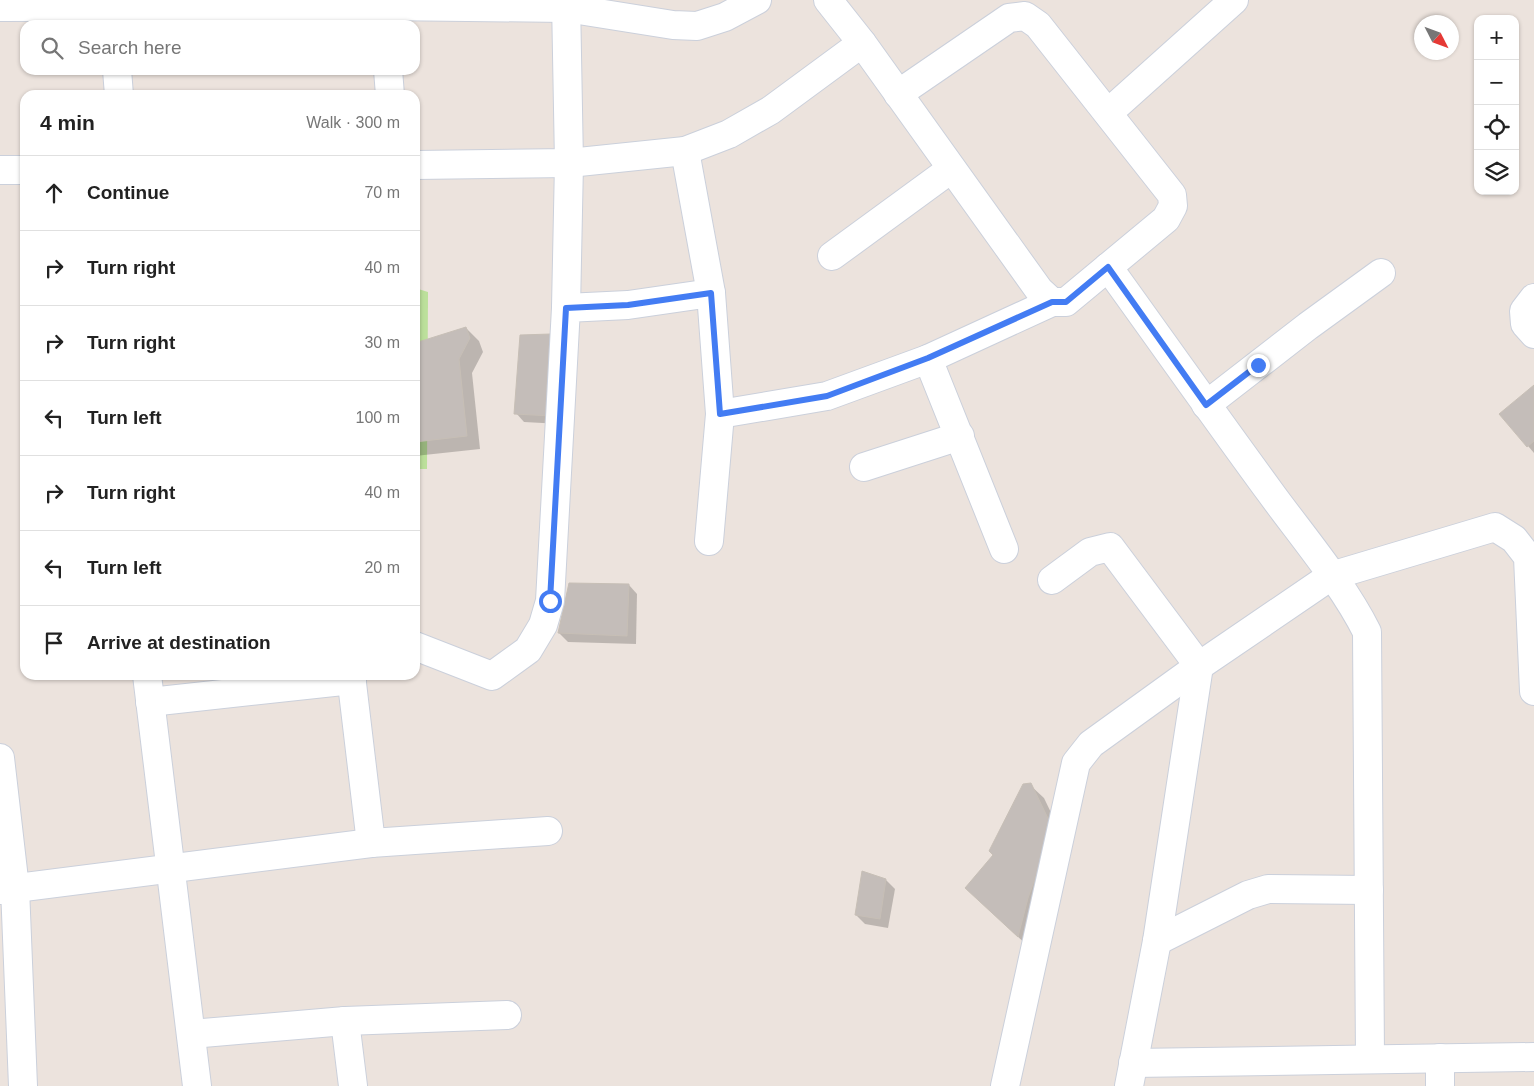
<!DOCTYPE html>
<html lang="en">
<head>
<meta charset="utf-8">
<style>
	body { margin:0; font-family:Arial,sans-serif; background:#f2f2f2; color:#222 }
	.controls { position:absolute; right:15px; top:15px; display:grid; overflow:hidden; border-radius:10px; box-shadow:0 1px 4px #0004 }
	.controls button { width:45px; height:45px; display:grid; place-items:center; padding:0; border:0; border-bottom:1px solid #e0e0e0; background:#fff; color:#222; font:25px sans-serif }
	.compass { position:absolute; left:1414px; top:15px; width:45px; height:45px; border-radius:50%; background:#fff; box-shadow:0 1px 4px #0004; rotate:132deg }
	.stop { position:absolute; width:15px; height:15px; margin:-11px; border:4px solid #437cf3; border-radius:50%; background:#fff }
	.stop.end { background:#437cf3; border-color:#fff; box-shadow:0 1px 5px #0008 }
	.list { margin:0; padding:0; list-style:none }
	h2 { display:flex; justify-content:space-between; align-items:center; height:65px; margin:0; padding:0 20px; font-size:21px }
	h2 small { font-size:16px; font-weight:400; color:#767676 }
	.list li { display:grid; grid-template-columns:32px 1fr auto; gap:15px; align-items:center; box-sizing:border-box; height:75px; padding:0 20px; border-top:1px solid #e0e0e0 }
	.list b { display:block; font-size:19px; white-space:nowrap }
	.list em { font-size:16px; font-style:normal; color:#767676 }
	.icon { flex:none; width:28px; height:28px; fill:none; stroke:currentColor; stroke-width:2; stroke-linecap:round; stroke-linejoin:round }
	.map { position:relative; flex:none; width:1534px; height:1086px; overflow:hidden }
	.search { position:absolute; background:#fff; box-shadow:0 1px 4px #0004; left:20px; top:20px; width:400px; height:55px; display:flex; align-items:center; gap:12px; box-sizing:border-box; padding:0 18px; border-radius:15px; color:#767676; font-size:19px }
	.panel { position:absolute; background:#fff; box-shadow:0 1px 4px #0004; left:20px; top:90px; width:400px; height:590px; border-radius:15px }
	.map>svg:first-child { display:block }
	.green { fill:#bce09b }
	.shadow { fill:#0003 }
	.building { fill:#c4bdb9; stroke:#c7bfb6 }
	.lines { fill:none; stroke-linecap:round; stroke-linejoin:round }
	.minor-casing { stroke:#cbd0db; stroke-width:30 }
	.minor { stroke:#fff; stroke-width:28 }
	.route { stroke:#437cf3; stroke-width:6 }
</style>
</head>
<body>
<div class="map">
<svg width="1534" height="1086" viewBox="0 0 1534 1086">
	<rect width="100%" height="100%" fill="#ece3dd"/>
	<path class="green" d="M415,288L428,292L427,469H415Z"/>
	<g class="shadow">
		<path d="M466,328L479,341L483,352L472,373L480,449L415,456V344Z"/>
		<path d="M521,336L561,424L524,422L516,413Z"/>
		<path d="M1534,386V453L1501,414Z"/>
		<path d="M629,585L637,594L636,644L568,642L559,633Z"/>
		<path d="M1030,785L1044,798L1068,848L1031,949L966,888L995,855Z"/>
		<path d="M886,880L895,889L888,928L865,924L856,915Z"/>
	</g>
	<g class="building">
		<path d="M466,327L470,338L459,359L467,436L415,442V343Z"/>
		<path d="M551,334L552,416L514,414L520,335Z"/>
		<path d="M1534,385V441L1527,447L1499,414Z"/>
		<path d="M569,583L629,584L627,636L558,633Z"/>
		<path d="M1031,783L1056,835L1045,851L1028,898L1018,937L965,888L993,855L989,851L1023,784Z"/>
		<path d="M862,871L886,879L880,919L855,915Z"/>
	</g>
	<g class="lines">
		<defs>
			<g id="minor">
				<path d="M566,0L569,163L566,308"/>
				<path d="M828,0L862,43L1039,290L1052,302"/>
				<path d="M0,7L382,6L566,8L673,25L697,26L725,17L757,0"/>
				<path d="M117,70L119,95"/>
				<path d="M388,70L390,95"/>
				<path d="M1108,113L1234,0"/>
				<path d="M685,151L711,293L720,414L709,541"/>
				<path d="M415,165L569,163L685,151L729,134L771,110L862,43"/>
				<path d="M0,170H25"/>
				<path d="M832,256L951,169"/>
				<path d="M1108,267C1162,342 1215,417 1270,492C1302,536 1343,584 1367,632L1370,1059"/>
				<path d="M1534,298L1524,311L1525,324L1534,334"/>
				<path d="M928,359L1004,549"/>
				<path d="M1206,405L1308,326L1381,273"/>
				<path d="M720,414L827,396L928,359L1052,302H1066L1166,219L1173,206L1172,195L1038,25L1025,16L1009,18L898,94"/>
				<path d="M864,467L960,436"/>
				<path d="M1052,580L1090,552L1110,547L1199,666L1157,941L1129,1086"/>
				<path d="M415,646L492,676L528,650L543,625L550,601L566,308L628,305L711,293"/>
				<path d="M147,675L197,1086"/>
				<path d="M351,675L371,843"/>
				<path d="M150,702L352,680"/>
				<path d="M0,758L15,888L23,1086"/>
				<path d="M0,890L371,843L548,831"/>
				<path d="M1157,941L1248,895L1268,889L1369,890"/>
				<path d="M345,1021L353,1086"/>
				<path d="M191,1034L345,1021L507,1015"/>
				<path d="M1440,1058V1086"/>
				<path d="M1133,1063L1534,1057"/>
				<path d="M1005,1086L1076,763L1091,744L1199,666L1331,576L1495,527L1514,539L1528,557L1534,691"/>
			</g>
		</defs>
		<use href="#minor" class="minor-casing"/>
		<use href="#minor" class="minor"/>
	</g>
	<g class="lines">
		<path class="route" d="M550,601L566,308L628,305L711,293L720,414L827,396L928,358L1052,302H1066L1108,267L1206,405L1258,365"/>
	</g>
</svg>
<div class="controls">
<button>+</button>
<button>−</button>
<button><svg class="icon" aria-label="locate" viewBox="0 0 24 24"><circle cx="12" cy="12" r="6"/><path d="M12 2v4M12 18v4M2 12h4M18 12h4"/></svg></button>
<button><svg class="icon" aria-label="layers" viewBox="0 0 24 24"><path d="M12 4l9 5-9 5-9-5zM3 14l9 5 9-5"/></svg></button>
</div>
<svg class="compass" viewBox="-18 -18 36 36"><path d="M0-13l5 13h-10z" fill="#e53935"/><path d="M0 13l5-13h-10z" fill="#767676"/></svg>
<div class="stop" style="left:550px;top:601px"></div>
<div class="stop end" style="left:1258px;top:365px"></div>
<div class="search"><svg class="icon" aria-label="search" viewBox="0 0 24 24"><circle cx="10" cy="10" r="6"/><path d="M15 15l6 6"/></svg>Search here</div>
<section class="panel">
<h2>4 min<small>Walk · 300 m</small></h2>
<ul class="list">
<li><svg class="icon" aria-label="ahead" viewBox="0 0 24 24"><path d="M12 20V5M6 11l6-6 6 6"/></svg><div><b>Continue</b></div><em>70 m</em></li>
<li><svg class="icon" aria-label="right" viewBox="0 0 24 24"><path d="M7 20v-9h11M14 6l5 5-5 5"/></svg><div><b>Turn right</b></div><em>40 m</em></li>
<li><svg class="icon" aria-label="right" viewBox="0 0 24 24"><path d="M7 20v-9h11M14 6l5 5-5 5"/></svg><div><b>Turn right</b></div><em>30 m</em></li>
<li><svg class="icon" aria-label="left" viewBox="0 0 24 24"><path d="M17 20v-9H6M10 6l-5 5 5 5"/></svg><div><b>Turn left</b></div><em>100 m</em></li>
<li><svg class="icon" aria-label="right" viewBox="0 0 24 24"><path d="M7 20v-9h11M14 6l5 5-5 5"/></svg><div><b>Turn right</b></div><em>40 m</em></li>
<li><svg class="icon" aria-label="left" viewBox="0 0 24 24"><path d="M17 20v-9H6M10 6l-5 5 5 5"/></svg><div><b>Turn left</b></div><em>20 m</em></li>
<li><svg class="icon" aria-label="arrive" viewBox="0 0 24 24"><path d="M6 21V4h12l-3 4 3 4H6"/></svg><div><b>Arrive at destination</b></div></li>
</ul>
</section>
</div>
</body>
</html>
